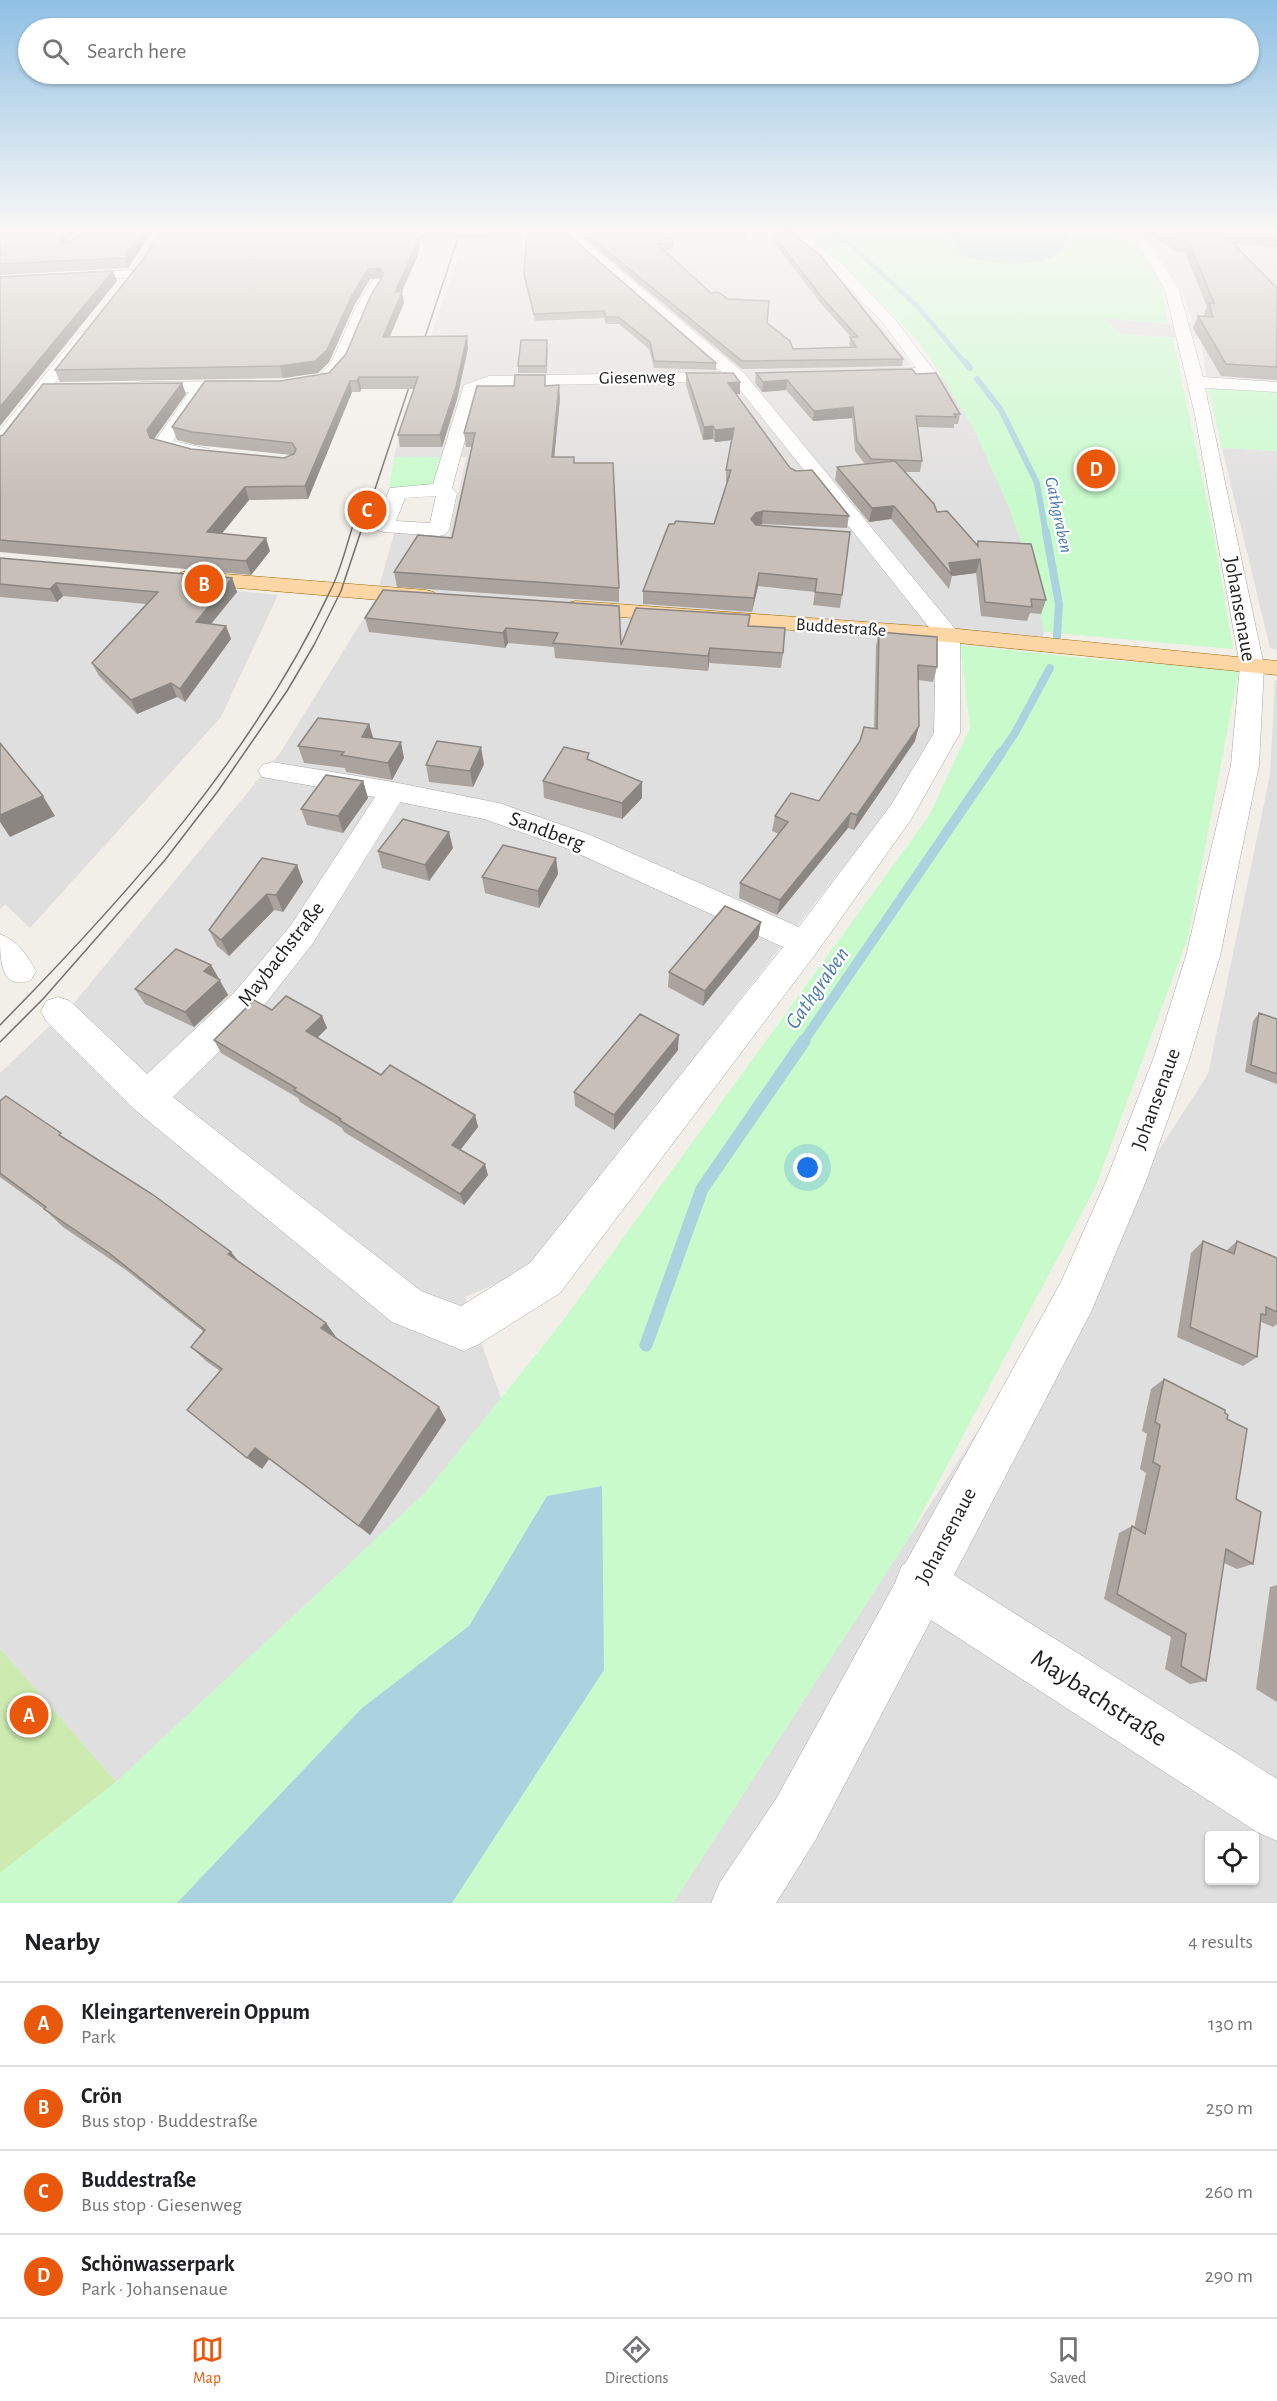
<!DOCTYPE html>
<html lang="en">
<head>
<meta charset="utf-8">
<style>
	body { margin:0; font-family:"Alegreya Sans",sans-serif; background:#f2f2f2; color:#202124 }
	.controls { position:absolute; right:18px; bottom:18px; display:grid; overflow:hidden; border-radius:6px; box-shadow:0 2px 4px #0004 }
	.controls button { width:54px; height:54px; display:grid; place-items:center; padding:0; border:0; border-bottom:2px solid #e0e0e0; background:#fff; color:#202124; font:30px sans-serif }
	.you { position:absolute; left:808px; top:1168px; width:21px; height:21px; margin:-15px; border:4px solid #fff; border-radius:50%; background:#1a73e8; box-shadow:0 0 0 9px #1a73e833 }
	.badge { display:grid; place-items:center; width:39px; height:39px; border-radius:50%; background:#ea580c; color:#fff; font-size:20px; font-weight:700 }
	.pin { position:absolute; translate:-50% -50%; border:3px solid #fff; box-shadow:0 2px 6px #0006 }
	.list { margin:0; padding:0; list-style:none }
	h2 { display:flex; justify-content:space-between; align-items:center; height:78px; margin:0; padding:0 24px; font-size:26px }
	h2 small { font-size:20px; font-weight:400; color:#757577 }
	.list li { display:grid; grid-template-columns:39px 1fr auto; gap:18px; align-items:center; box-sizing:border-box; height:84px; padding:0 24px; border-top:2px solid #e0e0e0 }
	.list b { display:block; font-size:22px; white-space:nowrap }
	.list p { margin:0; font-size:20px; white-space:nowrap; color:#757577 }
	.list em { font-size:20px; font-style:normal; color:#757577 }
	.icon { flex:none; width:33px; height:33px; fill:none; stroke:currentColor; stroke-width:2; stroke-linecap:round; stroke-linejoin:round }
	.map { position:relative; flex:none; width:1277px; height:1903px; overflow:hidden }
	.search { position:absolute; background:#fff; box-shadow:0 2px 4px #0004; left:18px; right:18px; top:18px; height:66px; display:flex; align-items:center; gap:15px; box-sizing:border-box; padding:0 21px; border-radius:33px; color:#757577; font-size:22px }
	.sheet { height:414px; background:#fff }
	nav { display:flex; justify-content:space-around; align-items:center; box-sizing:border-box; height:84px; border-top:2px solid #e0e0e0; background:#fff; font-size:16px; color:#757577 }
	nav a { display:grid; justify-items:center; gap:3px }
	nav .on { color:#ea580c }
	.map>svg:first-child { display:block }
	.residential { fill:#e0dfdf; fill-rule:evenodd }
	.grass { fill:#cdebb0 }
	.park { fill:#c8facc }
	.water { fill:#aad3df }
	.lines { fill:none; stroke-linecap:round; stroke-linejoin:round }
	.stream-far4 { stroke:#aad3df; stroke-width:4.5 }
	.stream-far3 { stroke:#aad3df; stroke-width:6 }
	.stream-far2 { stroke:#aad3df; stroke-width:8 }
	.stream-far1 { stroke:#aad3df; stroke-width:10 }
	.stream { stroke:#aad3df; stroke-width:13 }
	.minor-casing { stroke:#a9a9a9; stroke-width:1 }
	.major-casing { stroke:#a06b00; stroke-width:1 }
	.minor { fill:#fff; fill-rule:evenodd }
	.major { fill:#fcd6a4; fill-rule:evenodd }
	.tram { stroke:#707070; stroke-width:1.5 }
	.wall { fill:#aba49e }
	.shaded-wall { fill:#8b8681 }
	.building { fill:#c7bfb8; stroke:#8b8681; stroke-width:1.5 }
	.labels { text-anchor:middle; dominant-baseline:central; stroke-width:4.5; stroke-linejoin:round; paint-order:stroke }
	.far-street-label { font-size:18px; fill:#222; stroke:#fff }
	.far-water-label { font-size:18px; font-style:italic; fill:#4a7aab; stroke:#fff }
	.street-label { font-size:21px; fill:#222; stroke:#fff }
	.water-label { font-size:22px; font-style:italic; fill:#4a7aab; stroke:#fff }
	.near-street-label { font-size:26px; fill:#222; stroke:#fff }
</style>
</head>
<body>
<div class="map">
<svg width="1277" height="1903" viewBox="0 0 1277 1903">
	<rect width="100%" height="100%" fill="#f2efe9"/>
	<g class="residential">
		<path d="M467,232H784L820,260L856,295L911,365L903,368L942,376L975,431L1009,507L1032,573L1040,604L1044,632L1040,652L941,643L934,732L888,810L528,1270L465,1297L501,1398L426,1492L116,1782L0,1648V1073L74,1003L280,753L375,600L395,531L449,536L466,457H394L417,375Z"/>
		<path d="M1133,232H1277V384L1210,379L1206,377L1201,339L1120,334L1102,318L1168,324L1193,323L1182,292L1155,247Z"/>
		<path d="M1222,448L1277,451V650L1270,648Z"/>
		<path d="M0,567L278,595L221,717L30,928L5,904L0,909Z"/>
		<path d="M1275,680L1277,681V1903H673L1208,1074L1270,775ZM1210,1836H1254V1880H1210Z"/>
	</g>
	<path class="grass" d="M0,1648L116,1782L0,1873Z"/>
	<g class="park">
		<path d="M803,232H949L956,237V246L1001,263H1025L1043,260L1067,238L1062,232H1115L1137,246L1161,288L1168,324L1103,318L1120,334L1173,338L1213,531L1233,649L1044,632L1032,573L1009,507L975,431L942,376L919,342L851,271Z"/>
		<path d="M1208,387L1277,391V451L1222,448Z"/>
		<path d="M394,457H446L437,487L389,490Z"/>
		<path d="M960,645L1094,659L1239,670L1188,937L1095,1188L908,1539L673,1903H452L604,1670L547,1496L469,1626L362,1708L177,1903H0V1873L116,1782L426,1492L562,1322L929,816L970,728Z"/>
	</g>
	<g class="water">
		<path d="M949,232H1062L1067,237C1065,245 1062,252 1054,256C1031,268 980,264 957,253L956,237Z"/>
		<path d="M602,1486L604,1670L452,1903H177L362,1708L469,1626L547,1496Z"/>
	</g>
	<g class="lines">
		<path class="stream-far4" d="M837,232L919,308L966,364"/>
		<g class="stream-far3">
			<path d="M965,362L970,368"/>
			<path d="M977,379L1001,410L1037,483L1046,534"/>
		</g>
		<g class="stream-far2">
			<path d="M1046,532L1059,604L1057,636"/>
			<path d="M1000,755L1015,733L1050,668"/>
		</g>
		<path class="stream-far1" d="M803,1042L1001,753"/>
		<path class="stream" d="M646,1345L702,1189L804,1041"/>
		<defs>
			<g id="minor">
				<path d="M560,232H574L744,373L956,630L960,635V733L912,818L817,952L560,1293L479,1344L464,1351L392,1322L134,1109L46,1021L41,1011L46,1001L58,997L70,1001L147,1074L234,993L291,925L375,797L262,777L258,771L262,765L272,762L393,782L499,803L588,834L799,927L891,805L934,733L936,636L733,381L492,386L478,392L452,488L457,493L449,530L446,534L439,536L384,532L377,530L374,526L390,488L433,484L464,385L489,376L722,372ZM436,496L430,523L396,521L405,498ZM400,802L484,819L566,848L783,947L530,1263L461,1306L421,1291L173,1097L258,1013L313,943Z"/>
				<path d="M786,232H800L838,260L893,317L936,373L934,376L870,377L868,374L870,371L876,369L916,368L883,323L828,266Z"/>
				<path d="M1119,232H1133L1150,243L1179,290L1203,377L1277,382V392L1205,388L1264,666L1259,765L1220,956L1190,1057L1146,1181L1091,1312L954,1575L1277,1779V1841L1257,1832L931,1620L816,1839L776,1903H711L720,1882L776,1799L895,1583L902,1565L905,1564L1061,1282L1106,1181L1154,1057L1186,956L1231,765L1240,666L1195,415L1165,290L1140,248Z"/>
				<path d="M133,270L140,274L138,277L0,285V277Z"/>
				<path d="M377,279L384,283L370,307L344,368L330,383L304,387L298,386L296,382L298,378L319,375L331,363L356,307L372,280Z"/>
				<path d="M83,332L88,334L91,337L88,340L7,446L0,448V430L78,334Z"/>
				<path d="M247,381L253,382L255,386L253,390L204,391L173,441L209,449L211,453L209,457L202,459L155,448L153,444L189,392H140L132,387L140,382Z"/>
				<path d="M0,934C17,940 28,956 36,971L31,980C0,992 0,959 0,934Z"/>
			</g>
			<g id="major">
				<path d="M188,571L426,590L434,592L437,597L434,602L426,604L180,583L177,578L180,573Z"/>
				<path d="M576,601L948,628L1277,661V675L948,642L568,613L564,608L568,603Z"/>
			</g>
		</defs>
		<use href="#minor" class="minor-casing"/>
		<use href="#major" class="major-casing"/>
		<use href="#minor" class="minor"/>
		<use href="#major" class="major"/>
		<g class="tram">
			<path d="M420,352L460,232"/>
			<path d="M0,1025C129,894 255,753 333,585C343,563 348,539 356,516"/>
			<path d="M0,1042L43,999L165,860L218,791L287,691L314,645L341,591L414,372"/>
		</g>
	</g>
	<g class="wall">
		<path d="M0,232H75L65,242H71L152,232L128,268L0,275Z"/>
		<path d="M159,232H493L492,239H420L418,255L401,292L404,303L389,337L468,348L457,399L442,447H400L398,435L414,389H361L360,392H352L308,499L249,500L221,534L270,551L251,575L0,552V436L186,394L154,439L191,449L284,458L291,455L196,445L177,440L172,427L280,381L329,373L346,354L382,278L370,279L354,306L329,362L318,373L283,378L60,382L55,370L144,258Z"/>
		<path d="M577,232H663L673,243V250H663L711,293L728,299L767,323L793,349L851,347L849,344L851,337L822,305L775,244V237L903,359L902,366L742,369Z"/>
		<path d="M725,232H745L746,236V242Z"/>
		<path d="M1149,232H1277V247L1234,244L1277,288V380L1221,376L1193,328L1198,316L1205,317L1204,314L1207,307L1185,252H1177L1153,236Z"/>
		<path d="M524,273L716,363V370L654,368L649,349L619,324H606L604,318L535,321L524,279Z"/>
		<path d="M548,347L547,373H518V366Z"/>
		<path d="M686,373L740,382V394H736L790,468L849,516L847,528L762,524L756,525L842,595L840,608L813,605L815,592L758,586L752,612L643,604V591L674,524H714L727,483H726V470L731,440L715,442L713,439L703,440L686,385Z"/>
		<path d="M756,373L916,374L960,414L958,424H954V428L918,427L922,461L920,472H905L937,512L977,544L978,541L1046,600L1041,614L1030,613L1027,621L981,616L976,573L952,576L949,589L891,519L869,522L835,480L837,467L865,464L855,451L852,418L813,421L786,390L762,392L755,383Z"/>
		<path d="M546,386L560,398L554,457H574L575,463L619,588V602L397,587L394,572L452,538L472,447H466L464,433Z"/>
		<path d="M0,558L232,578L237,592L211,624L226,626L231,639L185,702L177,697L137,714L99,676L92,663L146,604L63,596L57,602L0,597Z"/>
		<path d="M383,590L621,645L749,626L783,653L781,668L709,663L708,671L555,658L554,647L508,643L505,648L369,632L365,618Z"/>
		<path d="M879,632L937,667L933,682L918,680L915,741L854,830L848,828L777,915L739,898L740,883L779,834L772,831L775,816L819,801L874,728L876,646Z"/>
		<path d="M369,724L373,738L404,758L392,780L346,772L345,768L304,763L298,746Z"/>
		<path d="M590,760L642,782V798L622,819L544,798L543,781Z"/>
		<path d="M484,764L473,787L429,782L426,765Z"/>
		<path d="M363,781L368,798L343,833L307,825L301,809Z"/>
		<path d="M453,848L429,881L382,868L378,851Z"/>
		<path d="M556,858L558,874L539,908L485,893L482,877Z"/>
		<path d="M297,865L303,882L283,912L274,910L229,956L217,946L209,930Z"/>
		<path d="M761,922L758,938L703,1006L668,987L669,972Z"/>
		<path d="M211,965L228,995L194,1027L145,1004L135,989Z"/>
		<path d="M272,1010L322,1016L327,1028L317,1038L381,1075L475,1115L478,1127L460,1150L488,1175L464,1205L344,1132L342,1128L300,1102L298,1098L221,1053L214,1040Z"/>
		<path d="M1259,1013L1277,1019V1084L1245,1072L1253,1021Z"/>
		<path d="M678,1050L614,1130L575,1106L574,1092Z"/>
		<path d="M0,1101L67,1140L231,1252L238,1261L326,1323L336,1337L439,1407L446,1420L370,1535L269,1459L262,1469L220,1371L206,1361L191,1347L204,1332L126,1270L63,1227L44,1209L0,1177Z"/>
		<path d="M1203,1241L1226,1251L1237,1241L1277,1258V1324L1273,1327L1261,1322L1257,1357L1243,1366L1177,1337L1191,1253Z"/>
		<path d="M1164,1379L1225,1413L1227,1419L1236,1499L1253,1564L1237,1569L1224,1563L1206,1681L1190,1684L1165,1669L1171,1637L1104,1599L1119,1533L1132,1526L1134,1528L1146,1473L1140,1469L1147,1434L1142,1431L1151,1389Z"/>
		<path d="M1277,1585V1702L1256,1689L1270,1587Z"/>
	</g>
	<g class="shaded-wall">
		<path d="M62,232H75L62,245L60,242L59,236Z"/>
		<path d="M142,232H152L128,268L124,258Z"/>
		<path d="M418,232L420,239L418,255L397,303L395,292Z"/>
		<path d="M380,268L382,278L370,279L354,306L329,362L318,373L283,378L280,366L352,295L368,269Z"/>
		<path d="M113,271L117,281L0,426V407Z"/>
		<path d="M402,292L404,303L386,346L384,335Z"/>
		<path d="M467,336L468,348L457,399L442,447L440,435Z"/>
		<path d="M359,377L361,389L360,392L357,381Z"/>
		<path d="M787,380L786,390L762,392L763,382Z"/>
		<path d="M350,381L352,392L308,499L305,486Z"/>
		<path d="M740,382V394L727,395L728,383Z"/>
		<path d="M182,383L186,394L151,443L147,430Z"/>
		<path d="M559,385L560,398L553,470L552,457Z"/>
		<path d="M853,407L852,418L813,421L814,411Z"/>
		<path d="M713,426V439L703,440L704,427Z"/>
		<path d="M734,428L733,440L715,442V430Z"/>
		<path d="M245,487L249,500L212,546L207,532Z"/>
		<path d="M894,506L891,519L869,522L872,508Z"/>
		<path d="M763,511L762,524L754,526L751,519L756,513Z"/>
		<path d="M266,538L270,551L251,575L246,561Z"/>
		<path d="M980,559L976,573L952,576L949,563Z"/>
		<path d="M759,573L758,586L752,612L754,598Z"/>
		<path d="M232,578L237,592L201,636L196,622Z"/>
		<path d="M56,583L63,596L57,602L50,589Z"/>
		<path d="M226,626L231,639L185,702L180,689Z"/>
		<path d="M506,628L508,643L505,648L503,633Z"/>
		<path d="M710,648L709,663L708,671V656Z"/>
		<path d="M171,683L177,697L137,714L131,700Z"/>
		<path d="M369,724L374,741L362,737Z"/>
		<path d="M919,726L915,741L854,830L857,815Z"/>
		<path d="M401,742L404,758L392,780L388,763Z"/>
		<path d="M481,747L484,764L473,787L470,771Z"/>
		<path d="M363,781L368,798L343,833L338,816Z"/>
		<path d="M642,782V798L622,819V803Z"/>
		<path d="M43,796L55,816L10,837L0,822V815Z"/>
		<path d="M851,813L848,828L777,915L780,900Z"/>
		<path d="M449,832L453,848L429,881L425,865Z"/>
		<path d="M556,858L558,874L539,908L538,891Z"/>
		<path d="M297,865L303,882L283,912L276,895Z"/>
		<path d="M267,894L274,910L229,956L221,940Z"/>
		<path d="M761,922L758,938L703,1006L705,991Z"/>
		<path d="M211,965L228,995L194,1027L185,1012L204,971Z"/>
		<path d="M322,1016L327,1028L311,1044L306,1031Z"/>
		<path d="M679,1035L678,1050L614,1130V1115Z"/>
		<path d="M475,1115L478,1127L455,1157L452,1145Z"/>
		<path d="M485,1164L488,1175L464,1205L460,1194Z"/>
		<path d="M231,1252L244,1268L228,1254Z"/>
		<path d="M326,1323L336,1337L321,1328Z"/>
		<path d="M439,1407L446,1420L370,1535L359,1526Z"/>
		<path d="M255,1448L269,1459L262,1469L247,1458Z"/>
	</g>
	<g class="building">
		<path d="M0,232H62L59,236L60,242H71L81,232H142L124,258L0,264Z"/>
		<path d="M159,232H418L416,245L395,292H402L383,337L467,336L456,387L440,435H398L418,377H359L357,381H350L305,486L245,487L207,532L266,538L246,561L0,540V436L3,435L43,384L182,383L147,430L150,438L191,449L284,458L294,454L296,449L292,443L192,432L172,427L205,381H280L329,373L346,354L370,297L384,274L380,268L368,269L352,295L327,350L315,361L280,366L55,370L144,258Z"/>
		<path d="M527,232H565L716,363L654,361L650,342L618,317H606L604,311L534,314L524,273Z"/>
		<path d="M584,232H663L673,243L657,244L711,293L718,292L728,299L769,301L767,323L790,341L793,349L856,347L850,337H858L823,299L775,237L782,232H791L820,255L903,359L742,361Z"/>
		<path d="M738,232H745L746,236Z"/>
		<path d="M1166,232H1277V237L1223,233L1277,288V367L1226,364L1198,316L1213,317L1209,303H1214L1189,242L1181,241Z"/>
		<path d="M113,271L0,407V277Z"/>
		<path d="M521,340H547L546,366H518Z"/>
		<path d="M912,369L916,374L936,373L960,414H954L956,417L916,416L922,461L871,459L857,441L853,407L814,411L787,380L763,382L756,373Z"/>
		<path d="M686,373H733L740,382L728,383L790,468L796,471L812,470L849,516L763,511L756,513L751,519L756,525L850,532L842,595L815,592L817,579L759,573L754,598L643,591L669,524H674L676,521L714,524L731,470H726L734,428L715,430L713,426L704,427Z"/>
		<path d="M515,375H545V386L559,385L552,457H574V463H613L619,588L394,572L418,535L452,538L475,433H464L477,386H514Z"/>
		<path d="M895,461L934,504L937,512L947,511L978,546V541L1031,544L1046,600L1031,599L1032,607L985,602L980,559L949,563L952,575L894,506L872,508L837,467Z"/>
		<path d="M0,558L232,578L196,622L226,626L180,689L171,683L131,700L92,663L158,592L56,583L50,589L0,584Z"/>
		<path d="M383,590L619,606L621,645L636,608L750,615L748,626L785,628L783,653L710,648L708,656L553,643L558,633L506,628L503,633L365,618Z"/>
		<path d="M879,632L937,637V667L918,665L919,726L857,815L851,813L780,900L740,883L788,822L775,816L791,793L819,801L860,741L864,727L877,729Z"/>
		<path d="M318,718L369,724L362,737L401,742L388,763L341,755L344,752L298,746Z"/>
		<path d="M437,741L481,747L470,771L426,765Z"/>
		<path d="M0,743L43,796L0,815Z"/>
		<path d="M564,747L589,753L587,759L642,782L622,803L543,781Z"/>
		<path d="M326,775L363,781L338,816L301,809Z"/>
		<path d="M403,819L449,832L425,865L378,851Z"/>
		<path d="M503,845L556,858L538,891L482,877Z"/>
		<path d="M262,858L297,865L276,895L267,894L221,940L209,930Z"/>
		<path d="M725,906L761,922L705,991L669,972Z"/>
		<path d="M176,949L211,965L204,971L220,980L185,1012L135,989Z"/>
		<path d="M286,996L322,1016L306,1031L381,1075L390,1065L475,1115L452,1145L485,1164L460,1194L339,1120L341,1119L294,1090L296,1088L214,1040L254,1000L272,1010Z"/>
		<path d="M1259,1013L1277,1019V1074L1251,1065Z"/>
		<path d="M640,1014L679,1035L614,1115L574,1092Z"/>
		<path d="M6,1096L61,1133L59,1135L152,1194L231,1252L228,1254L326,1323L321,1328L439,1407L359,1526L255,1448L247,1458L187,1410L222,1369L191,1347L205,1330L109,1253L44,1209L46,1207L0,1173V1101Z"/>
		<path d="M1203,1241L1234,1254L1237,1241L1277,1258V1312L1266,1307V1315L1261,1314L1257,1357L1190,1327Z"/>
		<path d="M1164,1379L1225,1410V1413L1228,1415L1227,1419L1247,1429L1236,1499L1261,1512L1253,1564L1226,1549L1206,1681L1181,1666L1186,1634L1117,1594L1132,1526L1145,1534L1160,1466L1153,1462L1160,1425L1155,1422Z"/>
	</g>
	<linearGradient id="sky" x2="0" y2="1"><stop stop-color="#8fc0e4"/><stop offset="0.46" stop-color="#f9f8f5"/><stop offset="1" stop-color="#f9f8f5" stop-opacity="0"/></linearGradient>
	<rect width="1277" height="499" fill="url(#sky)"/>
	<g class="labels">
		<g class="far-street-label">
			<text transform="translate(637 378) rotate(-1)">Giesenweg</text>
			<text transform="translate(841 628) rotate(4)">Buddestraße</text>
		</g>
		<g class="far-water-label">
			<text transform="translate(1058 515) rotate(78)">Gathgraben</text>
		</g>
		<g class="street-label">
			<text transform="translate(1240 609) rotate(80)">Johansenaue</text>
			<text transform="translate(547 831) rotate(20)">Sandberg</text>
			<text transform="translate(281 954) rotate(-52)">Maybachstraße</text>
			<text transform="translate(1156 1099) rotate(-70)">Johansenaue</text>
			<text transform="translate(946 1536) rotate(-62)">Johansenaue</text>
		</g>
		<g class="water-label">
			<text transform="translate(817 988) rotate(-55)">Gathgraben</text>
		</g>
		<g class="near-street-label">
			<text transform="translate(1099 1698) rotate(33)">Maybachstraße</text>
		</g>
	</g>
</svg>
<div class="controls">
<button><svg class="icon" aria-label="locate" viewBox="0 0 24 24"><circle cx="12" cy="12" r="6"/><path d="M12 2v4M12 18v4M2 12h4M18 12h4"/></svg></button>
</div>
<div class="you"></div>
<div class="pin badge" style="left:29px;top:1715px">A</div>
<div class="pin badge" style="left:204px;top:584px">B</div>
<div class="pin badge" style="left:367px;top:510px">C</div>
<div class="pin badge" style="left:1096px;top:469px">D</div>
<div class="search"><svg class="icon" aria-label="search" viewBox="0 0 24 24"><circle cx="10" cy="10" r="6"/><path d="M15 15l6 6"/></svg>Search here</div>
</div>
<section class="sheet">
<h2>Nearby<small>4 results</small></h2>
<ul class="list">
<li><span class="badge">A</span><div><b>Kleingartenverein Oppum</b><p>Park</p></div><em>130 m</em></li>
<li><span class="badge">B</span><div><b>Crön</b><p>Bus stop · Buddestraße</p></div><em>250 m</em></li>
<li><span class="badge">C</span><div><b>Buddestraße</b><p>Bus stop · Giesenweg</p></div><em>260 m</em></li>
<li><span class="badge">D</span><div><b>Schönwasserpark</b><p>Park · Johansenaue</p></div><em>290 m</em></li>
</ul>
</section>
<nav>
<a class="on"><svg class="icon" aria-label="map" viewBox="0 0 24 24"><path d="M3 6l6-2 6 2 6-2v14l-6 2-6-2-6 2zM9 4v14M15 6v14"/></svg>Map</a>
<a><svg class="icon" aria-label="directions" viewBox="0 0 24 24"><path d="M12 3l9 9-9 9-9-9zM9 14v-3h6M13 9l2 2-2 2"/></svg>Directions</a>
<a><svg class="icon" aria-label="saved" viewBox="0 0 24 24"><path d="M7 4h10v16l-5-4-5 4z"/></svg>Saved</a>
</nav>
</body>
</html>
